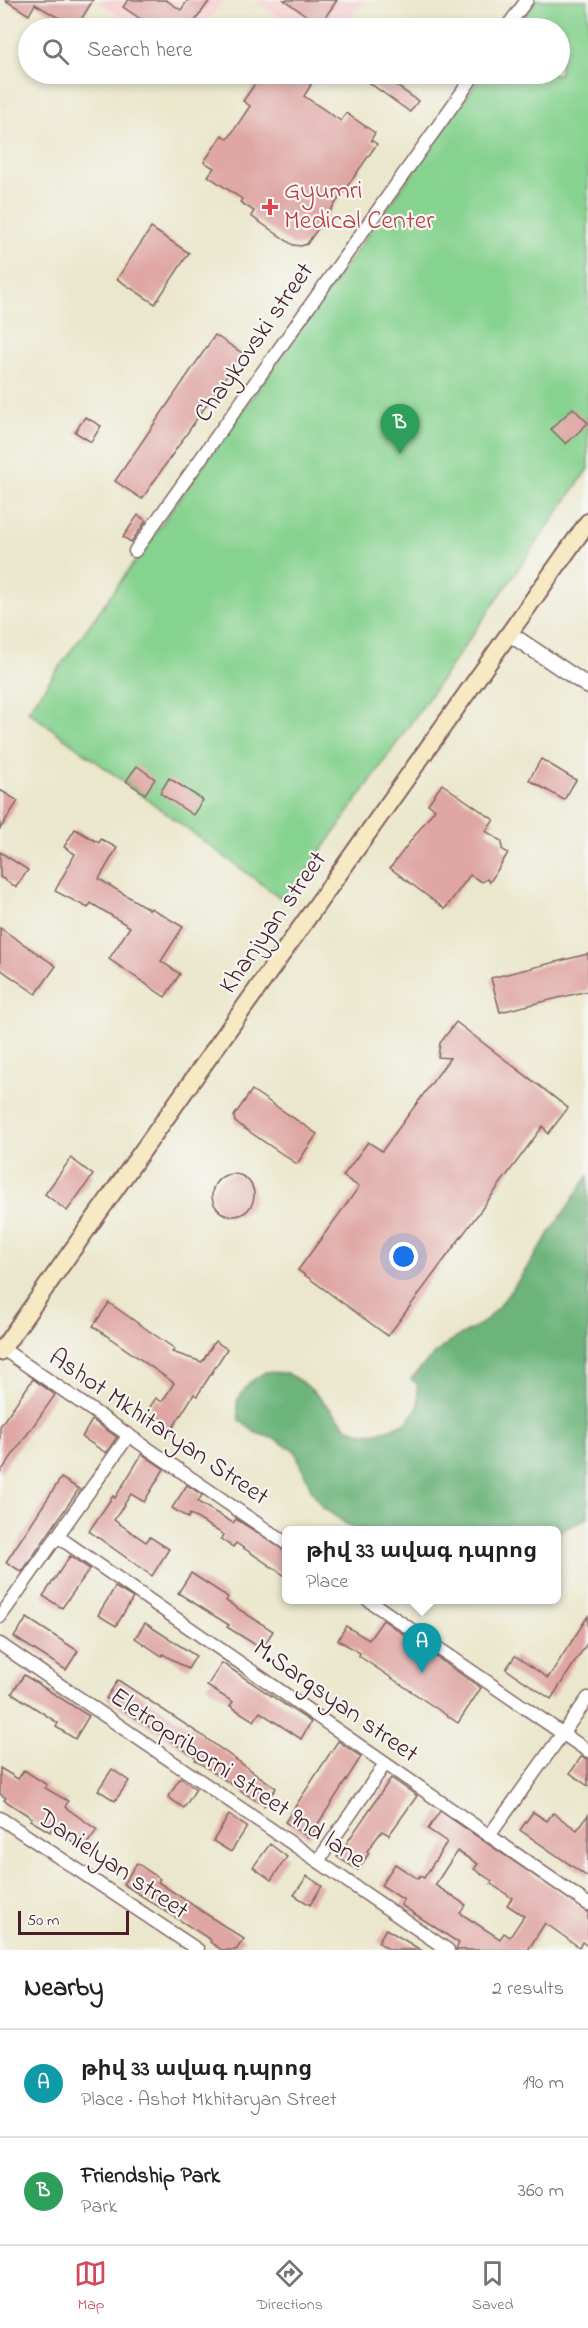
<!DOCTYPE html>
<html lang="en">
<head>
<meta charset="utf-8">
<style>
	body { margin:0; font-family:"Indie Flower","Noto Sans Armenian",sans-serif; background:#f2f2f2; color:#202124 }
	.scale { position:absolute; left:18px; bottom:15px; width:111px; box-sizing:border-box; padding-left:6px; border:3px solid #4a1f2b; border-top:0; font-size:16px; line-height:21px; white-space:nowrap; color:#4a1f2b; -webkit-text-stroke:4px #f6f6f2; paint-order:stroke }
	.you { position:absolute; left:404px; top:1257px; width:21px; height:21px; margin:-15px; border:4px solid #fff; border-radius:50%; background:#1a73e8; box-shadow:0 0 0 9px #1a73e833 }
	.badge { display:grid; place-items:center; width:39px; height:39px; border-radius:50%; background:#d1495b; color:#fff; font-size:20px; font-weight:700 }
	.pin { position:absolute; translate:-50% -50px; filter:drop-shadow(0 2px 3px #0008) }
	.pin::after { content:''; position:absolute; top:32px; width:21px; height:18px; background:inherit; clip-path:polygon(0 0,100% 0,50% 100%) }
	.popup { position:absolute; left:282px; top:1526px; width:279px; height:78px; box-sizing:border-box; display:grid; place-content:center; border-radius:9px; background:#fff; filter:drop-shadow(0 2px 4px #0005); font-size:20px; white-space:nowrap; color:#757577 }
	.popup b { font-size:22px; color:#202124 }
	.popup::after { content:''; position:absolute; left:50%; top:100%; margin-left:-12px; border:12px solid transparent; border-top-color:#fff }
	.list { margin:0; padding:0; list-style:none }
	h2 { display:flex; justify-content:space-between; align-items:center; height:78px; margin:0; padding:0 24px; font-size:26px }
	h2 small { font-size:20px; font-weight:400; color:#757577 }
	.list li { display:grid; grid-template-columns:39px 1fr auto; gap:18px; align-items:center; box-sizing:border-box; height:108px; padding:0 24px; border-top:2px solid #e0e0e0 }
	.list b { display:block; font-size:22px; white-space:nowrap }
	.list p { margin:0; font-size:20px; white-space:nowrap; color:#757577 }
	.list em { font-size:20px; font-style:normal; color:#757577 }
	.icon { flex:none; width:33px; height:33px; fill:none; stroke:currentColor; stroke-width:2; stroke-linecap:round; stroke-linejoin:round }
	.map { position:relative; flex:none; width:588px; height:1950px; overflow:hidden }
	.search { position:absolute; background:#fff; box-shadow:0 3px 9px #0003; left:18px; right:18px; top:18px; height:66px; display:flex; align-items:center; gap:15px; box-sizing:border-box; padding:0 21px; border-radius:33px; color:#757577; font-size:22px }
	.sheet { height:294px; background:#fff }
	nav { display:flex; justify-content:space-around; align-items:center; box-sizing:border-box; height:84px; border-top:2px solid #e0e0e0; background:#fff; font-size:16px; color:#757577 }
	nav a { display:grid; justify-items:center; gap:3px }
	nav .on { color:#d1495b }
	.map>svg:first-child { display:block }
	.built { fill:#f7cfd1 }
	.green { fill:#86d28f; stroke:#68785d; stroke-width:1.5 }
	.forest { fill:#6cb47a; stroke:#5b6a52; stroke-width:1.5 }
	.building { fill:#dfa6a3; fill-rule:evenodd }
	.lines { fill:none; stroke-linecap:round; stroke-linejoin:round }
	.minor-casing { stroke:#826563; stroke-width:15 }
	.tertiary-casing { stroke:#826563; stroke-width:18 }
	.secondary-casing { stroke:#826563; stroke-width:20 }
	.minor { stroke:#fff; stroke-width:12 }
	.tertiary { stroke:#fff; stroke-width:15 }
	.secondary { stroke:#f7e9c3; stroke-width:16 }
	.health-dot { fill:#e0444e; stroke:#f6f6f2; stroke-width:2 }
	.labels { text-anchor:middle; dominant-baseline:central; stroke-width:4.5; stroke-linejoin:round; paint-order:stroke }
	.health-label { font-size:26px; fill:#be3a42; stroke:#f6f6f2; text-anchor:start }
	.street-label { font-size:26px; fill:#4a1f2b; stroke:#f6f6f2 }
</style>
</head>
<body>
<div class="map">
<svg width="588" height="1950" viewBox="0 0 588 1950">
	<rect width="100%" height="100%" fill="#f6f6f2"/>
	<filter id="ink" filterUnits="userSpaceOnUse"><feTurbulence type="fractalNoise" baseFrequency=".0167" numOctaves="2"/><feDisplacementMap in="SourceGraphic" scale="12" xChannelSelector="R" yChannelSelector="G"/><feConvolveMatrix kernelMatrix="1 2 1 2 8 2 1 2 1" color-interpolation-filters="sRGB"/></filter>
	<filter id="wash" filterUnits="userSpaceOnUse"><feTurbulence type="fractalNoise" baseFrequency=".008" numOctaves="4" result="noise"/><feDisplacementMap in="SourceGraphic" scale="24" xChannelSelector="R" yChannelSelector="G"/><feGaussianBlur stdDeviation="1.35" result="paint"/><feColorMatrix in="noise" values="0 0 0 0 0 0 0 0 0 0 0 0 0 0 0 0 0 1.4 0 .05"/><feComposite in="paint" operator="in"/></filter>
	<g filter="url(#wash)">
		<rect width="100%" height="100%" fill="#ebe7cc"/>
		<g class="built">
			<path d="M97,0H223L204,28H138Z"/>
			<path d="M253,0H363L343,28H295Z"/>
		</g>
		<path class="green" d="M535,0H588V469L286,902L28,711L483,74H560V28H515Z"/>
		<path class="forest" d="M588,1176V1518L557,1533V1530H355L322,1507L311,1489L295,1451L275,1439L256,1433L239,1420L237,1401L249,1383L265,1372L287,1373L305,1384L319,1397L348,1428L367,1434L388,1430L407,1422L419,1406L417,1384L411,1379C422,1366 435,1353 449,1342C461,1334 475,1330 486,1320C496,1310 505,1298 514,1287Z"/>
		<g id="blocks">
			<g class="building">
				<path d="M5,0H93L76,28L35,4L29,15Z"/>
				<path d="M128,0H166L181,10L188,0H210L190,28H154L123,7Z"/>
				<path d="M284,0H337L320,25Z"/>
				<path d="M262,74H295L311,85L304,96L341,121L346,113L375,133L371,140L377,144L307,244L301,246L293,245L251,216L254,211L240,202L242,199L208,176L214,168L204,162L222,135L228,139L250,106L243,101Z"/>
				<path d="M357,74H380L418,101L410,112Z"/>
				<path d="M151,228L189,253L155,304L117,279Z"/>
				<path d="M215,335L242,353L142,499L115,481Z"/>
				<path d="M573,408L588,423L566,444L551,429Z"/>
				<path d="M85,417L101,426L91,442L75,432Z"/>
				<path d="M138,515L146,521L131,542L123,537Z"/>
				<path d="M541,759L576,780L564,800L529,780Z"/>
				<path d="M137,766L155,779L145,794L126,781Z"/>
				<path d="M169,778L203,800L193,815L160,793Z"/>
				<path d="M442,784L494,820L486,831L502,842V849L508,853L490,882L487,879L482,882L470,875L445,909L390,868L435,809L428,804Z"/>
				<path d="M0,790L18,801L0,829Z"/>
				<path d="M75,829L99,843L101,839L117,848L99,879L150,910L151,908L183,927L161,961L180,974L165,997L109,959L130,927L91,903L88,908L55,891L75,854L64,847Z"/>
				<path d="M0,852L28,870L16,887L0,877Z"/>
				<path d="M0,928L56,966L36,994L0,969Z"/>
				<path d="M588,954V991L500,1012L491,978Z"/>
				<path d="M456,1022L568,1108L548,1134L543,1126L388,1336L298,1270L359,1187L343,1176L368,1142L382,1151L450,1058L438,1057L440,1043Z"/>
				<path d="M252,1090L317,1134L297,1164L235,1122L234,1116Z"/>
				<path d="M71,1158L93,1175L67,1211L45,1194Z"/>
				<circle cx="233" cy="1195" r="21"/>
				<path d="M109,1303L175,1349L172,1352L202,1362L215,1341L227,1349L197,1396L194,1394L169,1434L143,1417L156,1398L162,1402L174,1383L93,1326Z"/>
				<path d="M33,1379L55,1395L0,1473V1426Z"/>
				<path d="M92,1420L117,1437L106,1453L82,1437Z"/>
				<path d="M142,1454L164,1469L144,1502L131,1494L114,1520L146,1542L150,1537L169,1549L152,1576L89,1531L113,1496L115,1498Z"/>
				<path d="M61,1478L79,1489L22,1572L6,1562Z"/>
				<path d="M187,1485L202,1495L198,1502L233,1523L236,1519L287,1552V1577L236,1543L233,1547L221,1539L224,1535L190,1514L188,1518L172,1508Z"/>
				<path d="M70,1556L90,1569L62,1608L43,1596Z"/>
				<path d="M191,1573L228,1597L226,1601L273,1631L262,1649L227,1627L229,1625L178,1593Z"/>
				<path d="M115,1587L133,1598L116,1626L98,1615Z"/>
				<path d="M588,1616V1642L551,1699L506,1669L515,1656L548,1678Z"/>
				<path d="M27,1618L78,1651L66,1670L14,1637Z"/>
				<path d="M383,1620L481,1688L458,1723L359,1656L360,1653L338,1640L346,1626L369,1640Z"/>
				<path d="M145,1623L196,1656L188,1669L163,1654L162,1656L135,1638Z"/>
				<path d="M222,1663L311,1722L301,1739L260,1712L254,1721L230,1706L233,1702L207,1686Z"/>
				<path d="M24,1675L89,1716L75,1739L56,1727L58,1723L12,1693Z"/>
				<path d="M118,1680L200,1734L276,1788L264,1806L195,1760L197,1758L106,1698Z"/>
				<path d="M338,1741L361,1757L309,1838L285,1822Z"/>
				<path d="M581,1757L588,1759V1786L570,1773Z"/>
				<path d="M0,1768L18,1779L24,1770L47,1785L45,1788L68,1801L65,1807L97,1830L83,1849L52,1827L50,1832L30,1820L32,1818L4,1800L6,1798L0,1794Z"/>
				<path d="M112,1769L129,1781L115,1801L98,1790Z"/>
				<path d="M180,1778L196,1789L184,1808L168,1797Z"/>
				<path d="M391,1778L417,1796L389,1835L382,1831L367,1851L369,1853L358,1870L337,1857Z"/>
				<path d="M440,1811L588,1912V1946L582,1942L579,1947L545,1923L528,1950H456L459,1943L401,1905L404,1900L381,1885L395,1864L418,1879L420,1876L424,1878L447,1842L428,1829ZM457,1851L478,1864L474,1869L492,1881L491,1884L512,1898L507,1905L524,1916L510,1937L504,1933L500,1939L460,1913L466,1905L435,1885Z"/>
				<path d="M533,1812L547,1821L553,1813L577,1830L588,1815V1877L520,1830Z"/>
				<path d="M229,1815L247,1827L231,1852L213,1841Z"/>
				<path d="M270,1844L287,1857L271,1880L253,1867Z"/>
				<path d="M137,1863L160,1879L158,1882L244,1939L236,1950H222L210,1942L211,1940L123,1884Z"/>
				<path d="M307,1876L322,1886L310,1905L294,1895Z"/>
				<path d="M386,1929L421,1950H390L378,1942Z"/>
			</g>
		</g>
	</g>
	<g filter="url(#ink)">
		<use href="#blocks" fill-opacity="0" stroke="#826563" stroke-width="1.5"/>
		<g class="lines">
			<defs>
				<g id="minor">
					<path d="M506,28L527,0"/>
					<path d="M135,551L475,74"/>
					<path d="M3,1349L287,1544"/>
					<path d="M57,1536L588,1904"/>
					<path d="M368,1600L588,1751"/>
					<path d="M0,1617L129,1435"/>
					<path d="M0,1644L448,1950"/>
					<path d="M0,1818L198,1950"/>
					<path d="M489,1836L588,1698"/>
					<path d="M318,1861L385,1764"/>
				</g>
				<path id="tertiary" d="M510,634L588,686"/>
				<path id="secondary" d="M0,1352L588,522"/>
			</defs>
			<use href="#minor" class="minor-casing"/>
			<use href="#tertiary" class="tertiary-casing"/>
			<use href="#secondary" class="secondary-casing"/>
			<use href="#minor" class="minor"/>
			<use href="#tertiary" class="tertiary"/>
			<use href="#secondary" class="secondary"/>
		</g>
	</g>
	<path class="health-dot" d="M267 198h6v6h6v6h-6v6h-6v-6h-6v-6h6z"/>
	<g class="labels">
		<g class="health-label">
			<text x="284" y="192">Gyumri<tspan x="284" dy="30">Medical Center</tspan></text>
		</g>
		<g class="street-label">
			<text transform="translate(255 343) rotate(-55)">Chaykovski street</text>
			<text transform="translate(274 923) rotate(-55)">Khanjyan street</text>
			<text transform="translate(158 1428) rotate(34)">Ashot Mkhitaryan Street</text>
			<text transform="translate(335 1702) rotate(35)">M.Sargsyan street</text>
			<text transform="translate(237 1779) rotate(34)">Eletropriborni street 9nd lane</text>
			<text transform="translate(112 1865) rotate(34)">Danielyan street</text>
		</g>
	</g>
</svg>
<div class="scale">50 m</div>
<div class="you"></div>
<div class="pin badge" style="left:422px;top:1673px;background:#0f9aa8">A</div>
<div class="popup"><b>թիվ 33 ավագ դպրոց</b>Place</div>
<div class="pin badge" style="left:400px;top:454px;background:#2e9e5b">B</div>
<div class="search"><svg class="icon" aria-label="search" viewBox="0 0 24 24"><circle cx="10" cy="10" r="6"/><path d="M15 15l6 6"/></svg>Search here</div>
</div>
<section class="sheet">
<h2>Nearby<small>2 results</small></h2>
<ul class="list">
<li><span class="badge" style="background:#0f9aa8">A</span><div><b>թիվ 33 ավագ դպրոց</b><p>Place · Ashot Mkhitaryan Street</p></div><em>190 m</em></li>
<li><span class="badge" style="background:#2e9e5b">B</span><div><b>Friendship Park</b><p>Park</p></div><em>360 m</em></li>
</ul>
</section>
<nav>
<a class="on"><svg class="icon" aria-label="map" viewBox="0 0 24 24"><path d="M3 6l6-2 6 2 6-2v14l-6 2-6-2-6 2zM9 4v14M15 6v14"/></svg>Map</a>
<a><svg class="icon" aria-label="directions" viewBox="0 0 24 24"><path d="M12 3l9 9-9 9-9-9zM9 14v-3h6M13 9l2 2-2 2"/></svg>Directions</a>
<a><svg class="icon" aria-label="saved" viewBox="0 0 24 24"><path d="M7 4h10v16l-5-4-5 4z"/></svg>Saved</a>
</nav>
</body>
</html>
